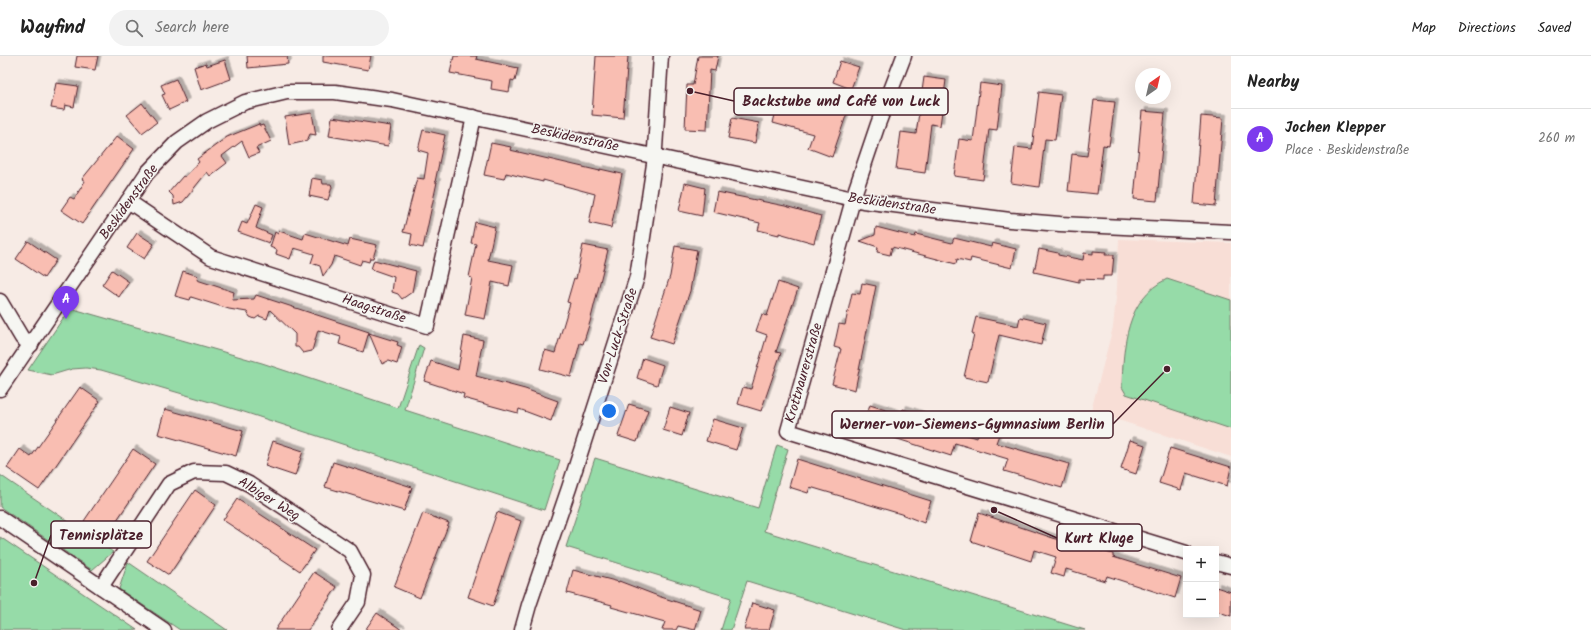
<!DOCTYPE html>
<html lang="en">
<head>
<meta charset="utf-8">
<style>
	body { margin:0; font-family:Kalam,sans-serif; background:#f2f2f2; color:#222 }
	.controls { position:absolute; right:12px; bottom:12px; display:grid; overflow:hidden; border-radius:0px; box-shadow:0 4px 16px #0002 }
	.controls button { width:36px; height:36px; display:grid; place-items:center; padding:0; border:0; border-bottom:1px solid #e0e0e0; background:#fff; color:#222; font:20px sans-serif }
	.compass { position:absolute; left:1135px; top:12px; width:36px; height:36px; border-radius:50%; background:#fff; box-shadow:0 4px 16px #0002; rotate:34deg }
	.you { position:absolute; left:609px; top:355px; width:14px; height:14px; margin:-10px; border:3px solid #fff; border-radius:50%; background:#1a73e8; box-shadow:0 0 0 6px #1a73e833 }
	.badge { display:grid; place-items:center; width:26px; height:26px; border-radius:50%; background:#7c3aed; color:#fff; font-size:13px; font-weight:700 }
	.pin { position:absolute; translate:-50% -33px; filter:drop-shadow(0 1px 2px #0008) }
	.pin::after { content:''; position:absolute; top:21px; width:14px; height:12px; background:inherit; clip-path:polygon(0 0,100% 0,50% 100%) }
	.list { margin:0; padding:0; list-style:none }
	h2 { display:flex; justify-content:space-between; align-items:center; height:52px; margin:0; padding:0 16px; font-size:17px }
	h2 small { font-size:13px; font-weight:400; color:#767676 }
	.list li { display:grid; grid-template-columns:26px 1fr auto; gap:12px; align-items:center; box-sizing:border-box; height:60px; padding:0 16px; border-top:1px solid #e0e0e0 }
	.list b { display:block; font-size:15px; white-space:nowrap }
	.list p { margin:0; font-size:13px; white-space:nowrap; color:#767676 }
	.list em { font-size:13px; font-style:normal; color:#767676 }
	.icon { flex:none; width:22px; height:22px; fill:none; stroke:currentColor; stroke-width:2; stroke-linecap:round; stroke-linejoin:round }
	.map { position:relative; flex:none; width:1231px; height:574px; overflow:hidden }
	header { display:flex; align-items:center; gap:24px; box-sizing:border-box; height:56px; padding:0 20px; background:#fff; border-bottom:1px solid #e0e0e0 }
	header strong { font-size:19px }
	nav { display:flex; gap:22px; margin-inline-start:auto; font-size:14px }
	.search { width:280px; height:36px; background:#f2f2f2; display:flex; align-items:center; gap:10px; box-sizing:border-box; padding:0 14px; border-radius:22px; color:#767676; font-size:15px }
	main { display:flex }
	aside { flex:1; background:#fff }
	.map>svg:first-child { display:block }
	.built { fill:#f8ded6 }
	.green { fill:#96dba8; stroke:#707d6a }
	.building { fill:#f9beb2; stroke:#4a1f2b; filter:url(#shadow) }
	.lines { fill:none; stroke-linecap:round; stroke-linejoin:round }
	.street-casing { stroke:#4a1f2b; stroke-width:17 }
	.street { stroke:#f6f6f2; stroke-width:14 }
	.labels { text-anchor:middle; dominant-baseline:central; stroke-width:3; stroke-linejoin:round; paint-order:stroke }
	.street-label { font-size:14px; fill:#4a1f2b; stroke:#f6f6f2 }
	.leader { fill:none; stroke:#4a1f2b; stroke-width:1.5 }
	.callout-dot { fill:#4a1f2b; stroke:#f6f6f2; stroke-width:1.5 }
	.callout { fill:#f6f6f2; stroke:#4a1f2b; stroke-width:1.5 }
	.callout-label { font-size:15px; text-anchor:middle; font-weight:bold; fill:#4a1f2b }
</style>
</head>
<body>
<header>
<strong>Wayfind</strong>
<div class="search"><svg class="icon" aria-label="search" viewBox="0 0 24 24"><circle cx="10" cy="10" r="6"/><path d="M15 15l6 6"/></svg>Search here</div>
<nav><a>Map</a><a>Directions</a><a>Saved</a></nav>
</header>
<main>
<div class="map">
<svg width="1231" height="574" viewBox="0 0 1231 574">
	<defs>
		<filter id="shadow"><feDropShadow dx="3.5" dy="-3.5" stdDeviation="0" flood-color="#0004"/></filter>
	</defs>
	<rect width="100%" height="100%" fill="#f7ebe5"/>
	<filter id="ink" filterUnits="userSpaceOnUse"><feTurbulence type="fractalNoise" baseFrequency=".025" numOctaves="2"/><feDisplacementMap in="SourceGraphic" scale="8" xChannelSelector="R" yChannelSelector="G"/><feConvolveMatrix kernelMatrix="1 2 1 2 8 2 1 2 1" color-interpolation-filters="sRGB"/></filter>
	<g filter="url(#ink)">
		<path class="built" d="M1119,183L1231,187V401L1091,355L1113,271L1117,232Z"/>
		<g class="green">
			<path d="M1167,223L1231,244V373L1126,338L1122,331C1123,291 1126,242 1167,223Z"/>
			<path d="M70,252L262,307L398,352L419,289L424,292L405,354L560,404L544,454L244,356L101,314L86,312L72,313L52,319L28,314Z"/>
			<path d="M777,389L788,393L764,475L1085,574H906L747,525L731,574H721L731,542L566,491L595,402L758,452Z"/>
			<path d="M0,419L113,496L92,514L0,451Z"/>
			<path d="M0,481L137,574H0Z"/>
			<path d="M128,506L227,574H180L119,533Z"/>
		</g>
		<g class="building">
			<path d="M77,0H98L95,14L75,11Z"/>
			<path d="M247,0H287L288,8L248,12Z"/>
			<path d="M323,0H371L368,14L323,6Z"/>
			<path d="M454,0H477L476,3L518,12L515,25L511,24L509,36L491,33L492,25L450,17Z"/>
			<path d="M596,0H628L623,62L592,59Z"/>
			<path d="M698,0H718L715,15L710,14L707,74L685,73L687,29H693Z"/>
			<path d="M225,4L231,23L201,34L194,11L206,7L207,10Z"/>
			<path d="M840,5L859,11L851,33L833,26Z"/>
			<path d="M924,21L946,24L940,70L931,68L925,117L896,113L901,76L916,78Z"/>
			<path d="M176,23L186,46L169,54L162,39L165,38L161,29Z"/>
			<path d="M56,27L78,30L74,51L65,49L64,54L51,52Z"/>
			<path d="M980,27L1002,30L997,74L989,73L983,124L954,120L959,83L973,85Z"/>
			<path d="M1039,36L1061,39L1055,84L1045,83L1039,131L1011,127L1015,91L1032,93Z"/>
			<path d="M1094,44L1115,46L1109,90L1103,89L1097,138L1068,135L1072,98L1087,100Z"/>
			<path d="M778,46L820,57L824,46L848,54L832,101L808,92L813,78L773,67Z"/>
			<path d="M142,47L157,66L142,77L127,59Z"/>
			<path d="M1142,55L1165,57L1157,145L1134,143Z"/>
			<path d="M312,57L316,79L310,78L307,85L289,89L285,61Z"/>
			<path d="M1201,60L1223,62L1216,150L1194,148Z"/>
			<path d="M332,61L391,70L388,90L329,80Z"/>
			<path d="M732,62L759,67L755,87L728,82Z"/>
			<path d="M259,68L260,70L263,69L271,85L256,92L259,97L249,101L242,85L222,100L227,107L210,120L207,116L183,146L174,149L173,140L169,136L183,120L185,121L199,106L197,103L227,81Z"/>
			<path d="M423,74L445,79L435,126H437L423,192L410,189L412,178L403,176L417,122L424,123L428,97L418,94Z"/>
			<path d="M117,80L134,93L82,168L61,154L70,141L74,143L85,125L82,123Z"/>
			<path d="M491,87L511,91L510,94L600,115V113L622,118L611,172L589,167L595,138L543,124V126L506,117L504,123L484,119Z"/>
			<path d="M312,122L322,124L323,128H331L332,131L328,144L309,140Z"/>
			<path d="M685,127L705,132L702,160L679,155Z"/>
			<path d="M717,136L785,150L821,160L814,187L779,177V179L758,174L760,167L713,156Z"/>
			<path d="M256,148L263,151L256,172L272,179L269,187L238,176L242,166L247,168Z"/>
			<path d="M475,166L495,171L488,204L513,209L509,230L492,226L485,263L465,259L472,222L469,221L476,188L471,187Z"/>
			<path d="M876,171L915,181L916,178L952,187L954,182L991,191L992,187L1016,193L1012,212L971,202L970,206L957,203L956,208L892,191L890,199L877,196L878,191L860,185L875,179Z"/>
			<path d="M279,175L303,183L305,177L348,190L350,183L377,189L373,202H370L369,206L362,204L360,209L334,200L331,209L323,220L320,210L311,207L314,198L294,192L290,203L276,198L277,194L270,191L275,176L278,178Z"/>
			<path d="M137,177L154,188L144,203L127,192Z"/>
			<path d="M28,185L56,204L44,222L16,203Z"/>
			<path d="M583,189L608,194L590,266L583,288L580,287L571,321L540,313L545,294L555,297L570,247L567,246L574,222L576,223Z"/>
			<path d="M675,190L697,194L690,235L672,288L650,281L670,220Z"/>
			<path d="M1039,193L1058,197V199L1083,204L1084,197L1093,198V195L1106,196L1105,199H1114L1112,220H1103V224L1079,223V226L1034,216Z"/>
			<path d="M374,204L416,215L412,236L402,243L398,238L392,236L394,221L371,213Z"/>
			<path d="M112,214L129,226L119,241L102,229Z"/>
			<path d="M183,215L198,220L197,224L234,236L232,244L254,243L256,239L369,276L363,296L339,288L341,281L318,274L312,295L303,297L298,291H295V278L270,254L267,263L259,260L255,263L250,261L247,256L229,253L191,241L190,244L175,240Z"/>
			<path d="M778,226L798,233L776,296L781,297L761,355L738,348L743,331L751,333L767,279L756,275L762,258L767,260Z"/>
			<path d="M862,227L876,230L855,334L832,328L841,293L834,291L839,268L845,269L852,237L860,238Z"/>
			<path d="M976,261L1018,270L1020,261L1046,267L1041,289L999,279L988,326L964,321L974,278L972,277Z"/>
			<path d="M369,277L398,286L397,289L402,291L397,308L388,305L382,308Z"/>
			<path d="M464,280L483,284L476,320L525,333L558,345L551,365L519,353L518,357L463,342L464,338L424,325L431,305L458,314Z"/>
			<path d="M643,302L663,309L657,329L637,322Z"/>
			<path d="M80,331L100,345L39,434L7,412L20,393L31,401Z"/>
			<path d="M629,348L648,354L637,386L618,380Z"/>
			<path d="M870,349L901,359L903,353L921,359L920,364L977,382L981,367L1001,373L996,387L1069,408L1062,432L1004,415L1008,403L955,387L951,400L863,372Z"/>
			<path d="M670,351L689,357L682,380L663,374Z"/>
			<path d="M165,353L243,375L236,400L158,378Z"/>
			<path d="M713,363L743,372L736,394L706,385Z"/>
			<path d="M1130,384L1145,389L1136,418L1121,413Z"/>
			<path d="M273,385L303,395L295,420L265,410Z"/>
			<path d="M1170,392L1231,411L1227,430L1186,417L1181,434L1159,427Z"/>
			<path d="M133,393L155,408L106,480L84,465Z"/>
			<path d="M797,403L931,445L924,467L901,458L810,431L808,437L789,431Z"/>
			<path d="M333,406L412,431L404,455L325,431Z"/>
			<path d="M195,434L216,449L169,519L147,505Z"/>
			<path d="M237,443L315,494L300,515L223,464Z"/>
			<path d="M497,456L521,465L493,550L468,541Z"/>
			<path d="M423,457L449,467L420,542L394,531Z"/>
			<path d="M979,457L1053,482L1113,498V501L1181,522L1175,542L1107,520L1105,525L1066,513L1064,521L1051,517L1056,501L1034,494L1031,505L971,485Z"/>
			<path d="M573,514L619,526V525L658,540L701,554L695,574L678,570L676,574H662L665,566L611,551L612,549L567,537Z"/>
			<path d="M314,516L337,531L308,574H275Z"/>
			<path d="M1216,531L1231,536V560L1216,555Z"/>
			<path d="M752,547L775,554L769,574H744Z"/>
			<path d="M377,557L402,574H365Z"/>
		</g>
		<g class="lines">
			<defs>
				<g id="street">
					<path d="M904,0L878,68L856,133L788,375L1186,497"/>
					<path d="M128,145L211,201L427,270L474,61"/>
					<path d="M0,245L22,282L31,289"/>
					<path d="M0,333L147,117L177,86L207,65L245,46L287,36H335L392,44L863,145L1010,164L1060,168L1231,176"/>
					<path d="M0,462L164,574"/>
					<path d="M1216,506L1231,510"/>
					<path d="M101,531L169,428L194,416L226,417L249,428L350,495L363,519L358,546L339,574"/>
					<path d="M522,574L529,549L569,432L637,221L654,108L661,0"/>
				</g>
			</defs>
			<use href="#street" class="street-casing"/>
			<use href="#street" class="street"/>
		</g>
	</g>
	<g class="labels">
		<g class="street-label">
			<text transform="translate(575 82) rotate(12)">Beskidenstraße</text>
			<text transform="translate(129 146) rotate(-54)">Beskidenstraße</text>
			<text transform="translate(892 148) rotate(8)">Beskidenstraße</text>
			<text transform="translate(374 253) rotate(18)">Haagstraße</text>
			<text transform="translate(618 280) rotate(-72)">Von-Luck-Straße</text>
			<text transform="translate(804 317) rotate(-74)">Krottnaurerstraße</text>
			<text transform="translate(269 443) rotate(32)">Albiger Weg</text>
		</g>
	</g>
	<path class="leader" d="M690 35L734 45M1167 313L1113 368M34 527L51 479M994 454L1057 482"/>
	<g class="callout-dot">
		<circle cx="690" cy="35" r="4"/>
		<circle cx="1167" cy="313" r="4"/>
		<circle cx="34" cy="527" r="4"/>
		<circle cx="994" cy="454" r="4"/>
	</g>
	<g class="callout">
		<rect x="734" y="32" width="214" height="27" rx="4"/>
		<rect x="832" y="355" width="281" height="27" rx="4"/>
		<rect x="51" y="465" width="100" height="27" rx="4"/>
		<rect x="1057" y="468" width="85" height="27" rx="4"/>
	</g>
	<g class="callout-label">
		<text x="841" y="50">Backstube und Café von Luck</text>
		<text x="972" y="373">Werner-von-Siemens-Gymnasium Berlin</text>
		<text x="101" y="484">Tennisplätze</text>
		<text x="1099" y="487">Kurt Kluge</text>
	</g>
</svg>
<div class="controls">
<button>+</button>
<button>−</button>
</div>
<svg class="compass" viewBox="-18 -18 36 36"><path d="M0-13l5 13h-10z" fill="#e53935"/><path d="M0 13l5-13h-10z" fill="#767676"/></svg>
<div class="you"></div>
<div class="pin badge" style="left:66px;top:263px">A</div>
</div>
<aside>
<h2>Nearby<small></small></h2>
<ul class="list">
<li><span class="badge">A</span><div><b>Jochen Klepper</b><p>Place · Beskidenstraße</p></div><em>260 m</em></li>
</ul>
</aside>
</main>
</body>
</html>
